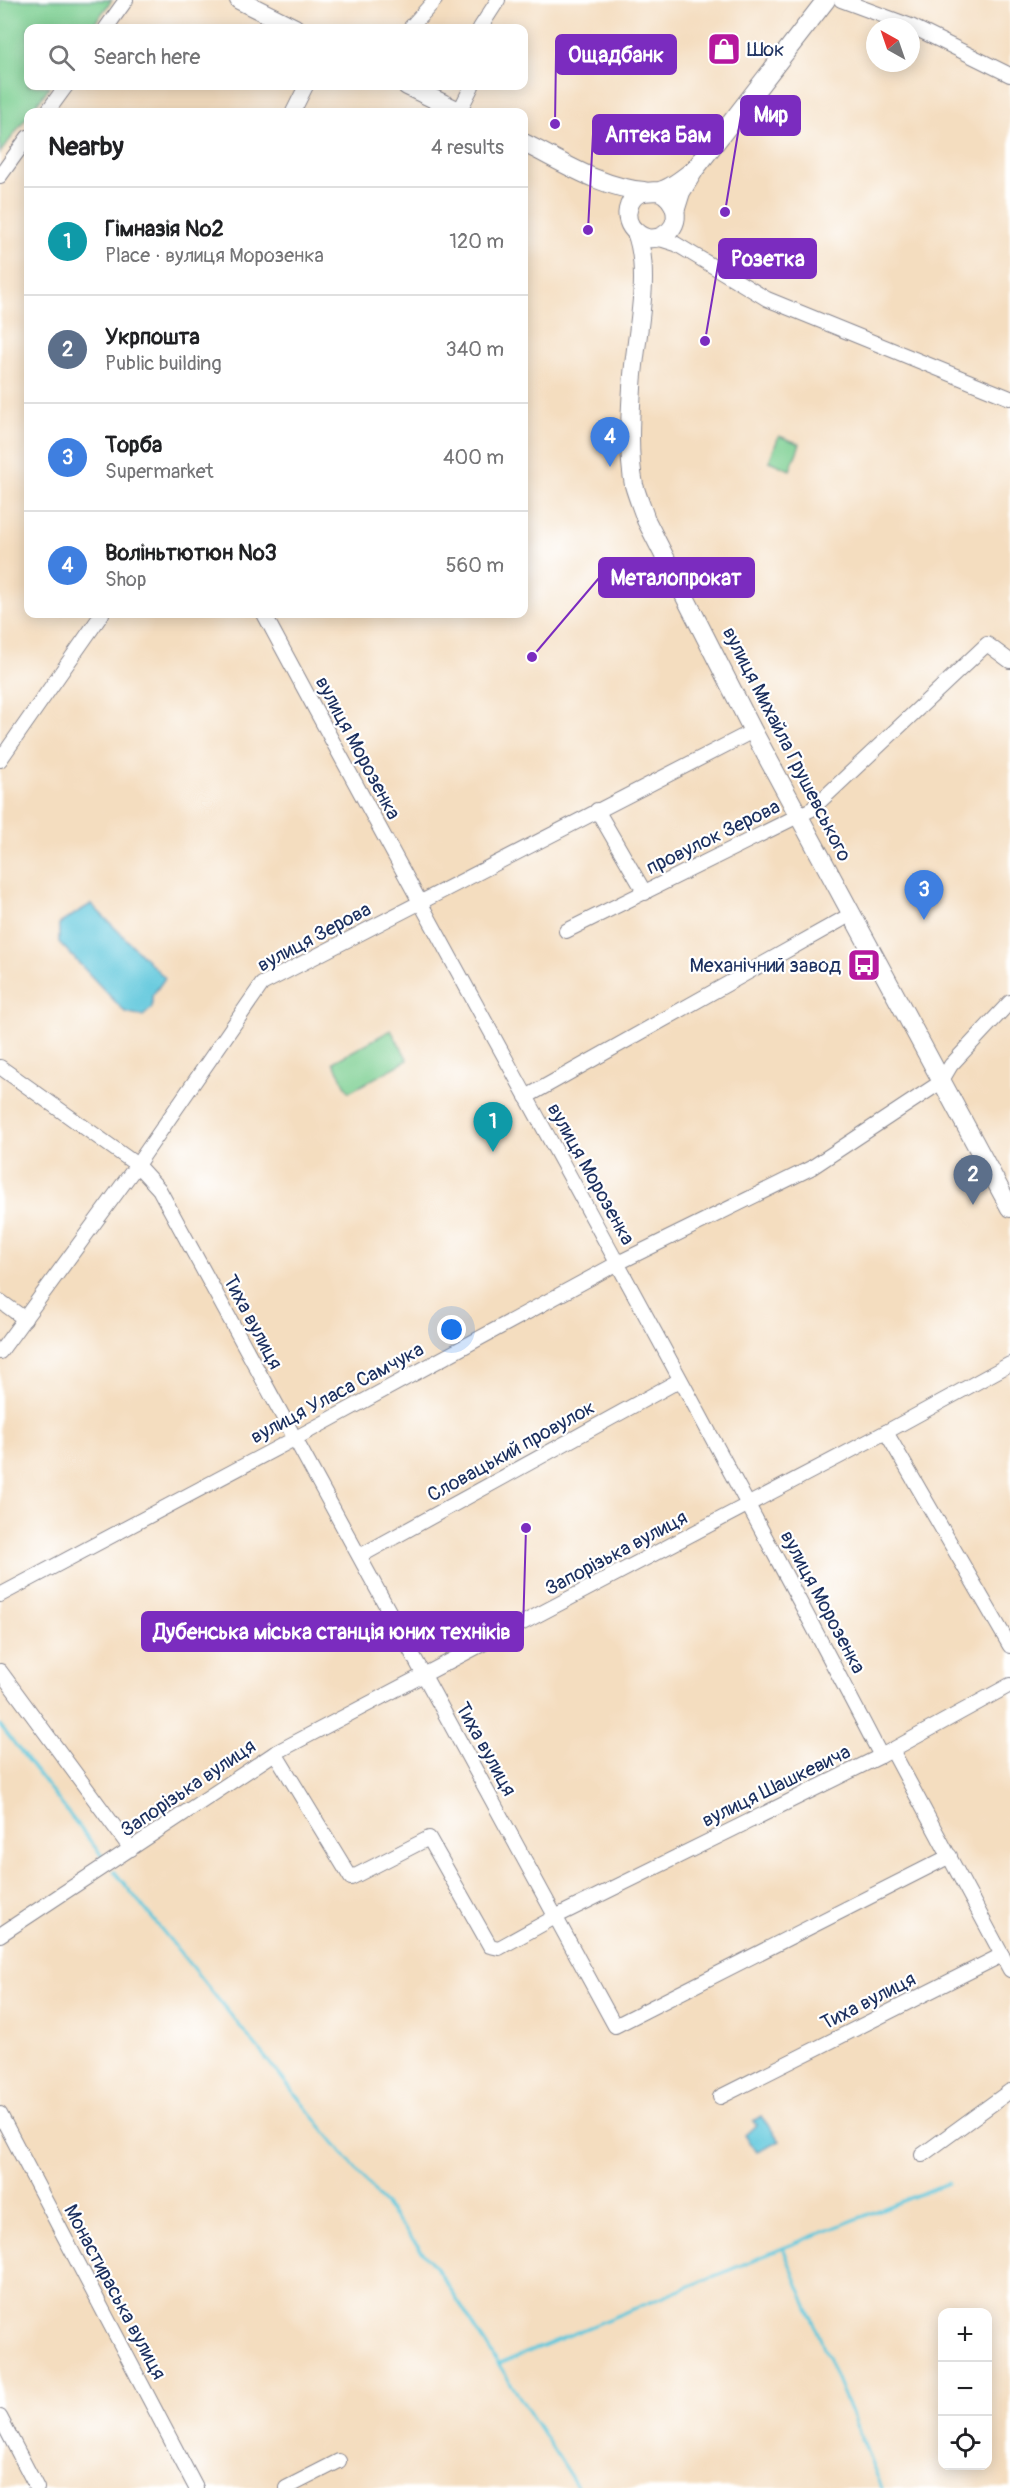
<!DOCTYPE html>
<html lang="en">
<head>
<meta charset="utf-8">
<style>
	body { margin:0; font-family:Pangolin,sans-serif; background:#f2f2f2; color:#202124 }
	.controls { position:absolute; right:18px; bottom:18px; display:grid; overflow:hidden; border-radius:12px; box-shadow:0 3px 15px #0003 }
	.controls button { width:54px; height:54px; display:grid; place-items:center; padding:0; border:0; border-bottom:2px solid #e0e0e0; background:#fff; color:#202124; font:30px sans-serif }
	.compass { position:absolute; left:866px; top:18px; width:54px; height:54px; border-radius:50%; background:#fff; box-shadow:0 3px 15px #0003; rotate:320deg }
	.you { position:absolute; left:452px; top:1330px; width:21px; height:21px; margin:-15px; border:4px solid #fff; border-radius:50%; background:#1a73e8; box-shadow:0 0 0 9px #1a73e833 }
	.badge { display:grid; place-items:center; width:39px; height:39px; border-radius:50%; background:#b5179e; color:#fff; font-size:20px; font-weight:700 }
	.pin { position:absolute; translate:-50% -50px; filter:drop-shadow(0 2px 3px #0008) }
	.pin::after { content:''; position:absolute; top:32px; width:21px; height:18px; background:inherit; clip-path:polygon(0 0,100% 0,50% 100%) }
	.list { margin:0; padding:0; list-style:none }
	h2 { display:flex; justify-content:space-between; align-items:center; height:78px; margin:0; padding:0 24px; font-size:26px }
	h2 small { font-size:20px; font-weight:400; color:#757577 }
	.list li { display:grid; grid-template-columns:39px 1fr auto; gap:18px; align-items:center; box-sizing:border-box; height:108px; padding:0 24px; border-top:2px solid #e0e0e0 }
	.list b { display:block; font-size:22px; white-space:nowrap }
	.list p { margin:0; font-size:20px; white-space:nowrap; color:#757577 }
	.list em { font-size:20px; font-style:normal; color:#757577 }
	.icon { flex:none; width:33px; height:33px; fill:none; stroke:currentColor; stroke-width:2; stroke-linecap:round; stroke-linejoin:round }
	.map { position:relative; flex:none; width:1010px; height:2488px; overflow:hidden }
	.search { position:absolute; background:#fff; box-shadow:0 3px 15px #0003; left:24px; top:24px; width:504px; height:66px; display:flex; align-items:center; gap:15px; box-sizing:border-box; padding:0 21px; border-radius:12px; color:#757577; font-size:22px }
	.panel { position:absolute; background:#fff; box-shadow:0 3px 15px #0003; left:24px; top:108px; width:504px; height:510px; border-radius:12px }
	.map>svg:first-child { display:block }
	.green { fill:#7ccf91; stroke:#4c7f78; stroke-width:1.5 }
	.water { fill:#5fc7dc; stroke:#3d7b9d; stroke-width:1.5 }
	.lines { fill:none; stroke-linecap:round; stroke-linejoin:round }
	.stream { stroke:#5fc7dc; stroke-width:3 }
	.minor-casing { stroke:#88868e; stroke-width:16 }
	.major-casing { stroke:#88868e; stroke-width:20 }
	.minor { stroke:#fff; stroke-width:14 }
	.major { stroke:#fff; stroke-width:18 }
	.labels { text-anchor:middle; dominant-baseline:central; stroke-width:4.5; stroke-linejoin:round; paint-order:stroke }
	.poi-label { font-size:20px; fill:#1b2f5e; stroke:#fff; text-anchor:start }
	.street-label { font-size:20px; fill:#1b2f5e; stroke:#fff }
	.leader { fill:none; stroke:#7b2cbf; stroke-width:2 }
	.callout-dot { fill:#7b2cbf; stroke:#fff; stroke-width:2 }
	.callout { fill:#7b2cbf; stroke:#7b2cbf; stroke-width:2 }
	.callout-label { font-size:21px; text-anchor:middle; font-weight:bold; fill:#fff }
</style>
</head>
<body>
<div class="map">
<svg width="1010" height="2488" viewBox="0 0 1010 2488">
	<rect width="100%" height="100%" fill="#fff"/>
	<filter id="ink" filterUnits="userSpaceOnUse"><feTurbulence type="fractalNoise" baseFrequency=".0167" numOctaves="2"/><feDisplacementMap in="SourceGraphic" scale="12" xChannelSelector="R" yChannelSelector="G"/><feConvolveMatrix kernelMatrix="1 2 1 2 8 2 1 2 1" color-interpolation-filters="sRGB"/></filter>
	<filter id="wash" filterUnits="userSpaceOnUse"><feTurbulence type="fractalNoise" baseFrequency=".008" numOctaves="4" result="noise"/><feDisplacementMap in="SourceGraphic" scale="24" xChannelSelector="R" yChannelSelector="G"/><feGaussianBlur stdDeviation="1.35" result="paint"/><feColorMatrix in="noise" values="0 0 0 0 0 0 0 0 0 0 0 0 0 0 0 0 0 1.4 0 .05"/><feComposite in="paint" operator="in"/></filter>
	<g filter="url(#wash)">
		<rect width="100%" height="100%" fill="#f4ddbf"/>
		<g class="green">
			<path d="M0,0H112L91,28H28V86H50L0,153Z"/>
			<path d="M779,436L800,444L790,470L769,461Z"/>
			<path d="M391,1030L408,1060L349,1092L333,1062Z"/>
		</g>
		<g class="water">
			<path d="M91,904L165,978L152,996V1008L143,1016L125,1012L59,942V924Z"/>
			<path d="M761,2116L780,2141L757,2152L745,2135L756,2125L753,2121Z"/>
		</g>
		<g class="lines">
			<g class="stream">
				<path d="M0,1725L105,1860"/>
				<path d="M114,1871L440,2273L578,2488"/>
				<path d="M783,2248L882,2488"/>
				<path d="M499,2364L783,2248L948,2183"/>
			</g>
		</g>
	</g>
	<g filter="url(#ink)">
		<g class="lines">
			<defs>
				<g id="minor">
					<path d="M841,0L911,26L1010,75"/>
					<path d="M106,28L126,0"/>
					<path d="M410,28L435,0"/>
					<path d="M480,28L498,0"/>
					<path d="M47,112L66,86"/>
					<path d="M293,112L306,86"/>
					<path d="M459,112L472,86"/>
					<path d="M0,176L28,137"/>
					<path d="M657,238L676,244L767,299L1010,398"/>
					<path d="M264,614C468,995 681,1372 881,1756"/>
					<path d="M0,760L102,614"/>
					<path d="M597,810L645,893"/>
					<path d="M566,931L812,809L987,644L1010,661"/>
					<path d="M0,1067L137,1165L159,1189L615,2026L950,1856"/>
					<path d="M526,1097L850,915"/>
					<path d="M0,1301L25,1319"/>
					<path d="M0,1352L137,1165L262,984L753,731"/>
					<path d="M886,1432L1010,1646"/>
					<path d="M360,1556L680,1380"/>
					<path d="M0,1595L294,1439L618,1263L811,1168L941,1082L951,1065L1010,1002"/>
					<path d="M0,1671L131,1849"/>
					<path d="M892,1750L1010,1970"/>
					<path d="M275,1753L351,1878L429,1838L490,1946L499,1948L557,1916L881,1756L1010,1685"/>
					<path d="M0,1935L275,1753L886,1432L1010,1364"/>
					<path d="M720,2097L1002,1955"/>
					<path d="M0,2114L196,2488"/>
					<path d="M922,2155L1010,2091"/>
					<path d="M0,2417L37,2488"/>
					<path d="M286,2488L339,2461"/>
				</g>
				<g id="major">
					<path d="M239,0L295,28"/>
					<path d="M407,86L461,112"/>
					<path d="M524,143C561,161 601,188 644,191"/>
					<path d="M659,191C676,199 684,223 664,235C645,246 621,227 629,206C634,190 646,192 659,191C670,189 683,178 691,172"/>
					<path d="M676,208L681,192L695,169L826,0"/>
					<path d="M636,232C653,277 634,341 632,388C630,419 628,454 634,485C637,496 642,508 646,520L753,731L1010,1208"/>
				</g>
			</defs>
			<use href="#minor" class="minor-casing"/>
			<use href="#major" class="major-casing"/>
			<use href="#minor" class="minor"/>
			<use href="#major" class="major"/>
		</g>
	</g>
	<defs>
		<symbol id="shop-square" viewBox="-11 -11 22 22"><rect x="-9" y="-9" width="18" height="18" rx="4" fill="#b5179e" stroke="#fff"/><path d="M-5-2.5h2.3a2.7 3.5 0 0 1 5.4 0H5L5.5 6h-11ZM-1.5-2.5h3a1.5 2.3 0 0 0-3 0Z" fill="#fff"/></symbol>
		<symbol id="bus-square" viewBox="-11 -11 22 22"><rect x="-9" y="-9" width="18" height="18" rx="4" fill="#b5179e" stroke="#fff"/><path d="M-5-6H5V4H4V6H2V4H-2V6H-4V4H-5ZM-3.5-4V0h7V-4ZM-3.5 1.2v1.5H-2V1.2ZM2 1.2v1.5H3.5V1.2Z" fill="#fff"/></symbol>
	</defs>
	<g fill-rule="evenodd">
		<use href="#shop-square" x="705" y="30" width="38" height="38"/>
		<use href="#bus-square" x="845" y="946" width="38" height="38"/>
	</g>
	<g class="labels">
		<g class="poi-label">
			<text x="747" y="49">Шок</text>
			<text x="841" y="965" text-anchor="end">Механічний завод</text>
		</g>
		<g class="street-label">
			<text transform="translate(787 744) rotate(63)">вулиця Михайла Грушевського</text>
			<text transform="translate(358 748) rotate(62)">вулиця Морозенка</text>
			<text transform="translate(713 837) rotate(-26)">провулок Зерова</text>
			<text transform="translate(314 937) rotate(-28)">вулиця Зерова</text>
			<text transform="translate(591 1174) rotate(61)">вулиця Морозенка</text>
			<text transform="translate(253 1322) rotate(62)">Тиха вулиця</text>
			<text transform="translate(337 1393) rotate(-28)">вулиця Уласа Самчука</text>
			<text transform="translate(511 1451) rotate(-29)">Словацький провулок</text>
			<text transform="translate(616 1553) rotate(-28)">Запорізька вулиця</text>
			<text transform="translate(823 1602) rotate(62)">вулиця Морозенка</text>
			<text transform="translate(486 1749) rotate(61)">Тиха вулиця</text>
			<text transform="translate(776 1786) rotate(-26)">вулиця Шашкевича</text>
			<text transform="translate(188 1788) rotate(-34)">Запорізька вулиця</text>
			<text transform="translate(868 2001) rotate(-27)">Тиха вулиця</text>
			<text transform="translate(115 2292) rotate(62)">Монастираська вулиця</text>
		</g>
	</g>
	<path class="leader" d="M555 124L556 54M725 212L741 115M588 230L593 134M705 341L719 259M532 657L599 578M526 1528L523 1631"/>
	<g class="callout-dot">
		<circle cx="555" cy="124" r="6"/>
		<circle cx="725" cy="212" r="6"/>
		<circle cx="588" cy="230" r="6"/>
		<circle cx="705" cy="341" r="6"/>
		<circle cx="532" cy="657" r="6"/>
		<circle cx="526" cy="1528" r="6"/>
	</g>
	<g class="callout">
		<rect x="556" y="35" width="120" height="39" rx="6"/>
		<rect x="741" y="96" width="59" height="39" rx="6"/>
		<rect x="593" y="115" width="130" height="39" rx="6"/>
		<rect x="719" y="239" width="97" height="39" rx="6"/>
		<rect x="599" y="558" width="155" height="39" rx="6"/>
		<rect x="142" y="1612" width="381" height="39" rx="6"/>
	</g>
	<g class="callout-label">
		<text x="616" y="62">Ощадбанк</text>
		<text x="771" y="122">Мир</text>
		<text x="658" y="142">Аптека Бам</text>
		<text x="768" y="266">Розетка</text>
		<text x="676" y="585">Металопрокат</text>
		<text x="332" y="1639">Дубенська міська станція юних техніків</text>
	</g>
</svg>
<div class="controls">
<button>+</button>
<button>−</button>
<button><svg class="icon" aria-label="locate" viewBox="0 0 24 24"><circle cx="12" cy="12" r="6"/><path d="M12 2v4M12 18v4M2 12h4M18 12h4"/></svg></button>
</div>
<svg class="compass" viewBox="-18 -18 36 36"><path d="M0-13l5 13h-10z" fill="#e53935"/><path d="M0 13l5-13h-10z" fill="#757577"/></svg>
<div class="you"></div>
<div class="pin badge" style="left:493px;top:1152px;background:#0f9aa8">1</div>
<div class="pin badge" style="left:973px;top:1205px;background:#5c6f8a">2</div>
<div class="pin badge" style="left:924px;top:920px;background:#3f7fe0">3</div>
<div class="pin badge" style="left:610px;top:467px;background:#3f7fe0">4</div>
<div class="search"><svg class="icon" aria-label="search" viewBox="0 0 24 24"><circle cx="10" cy="10" r="6"/><path d="M15 15l6 6"/></svg>Search here</div>
<section class="panel">
<h2>Nearby<small>4 results</small></h2>
<ul class="list">
<li><span class="badge" style="background:#0f9aa8">1</span><div><b>Гімназія №2</b><p>Place · вулиця Морозенка</p></div><em>120 m</em></li>
<li><span class="badge" style="background:#5c6f8a">2</span><div><b>Укрпошта</b><p>Public building</p></div><em>340 m</em></li>
<li><span class="badge" style="background:#3f7fe0">3</span><div><b>Торба</b><p>Supermarket</p></div><em>400 m</em></li>
<li><span class="badge" style="background:#3f7fe0">4</span><div><b>Воліньтютюн №3</b><p>Shop</p></div><em>560 m</em></li>
</ul>
</section>
</div>
</body>
</html>
